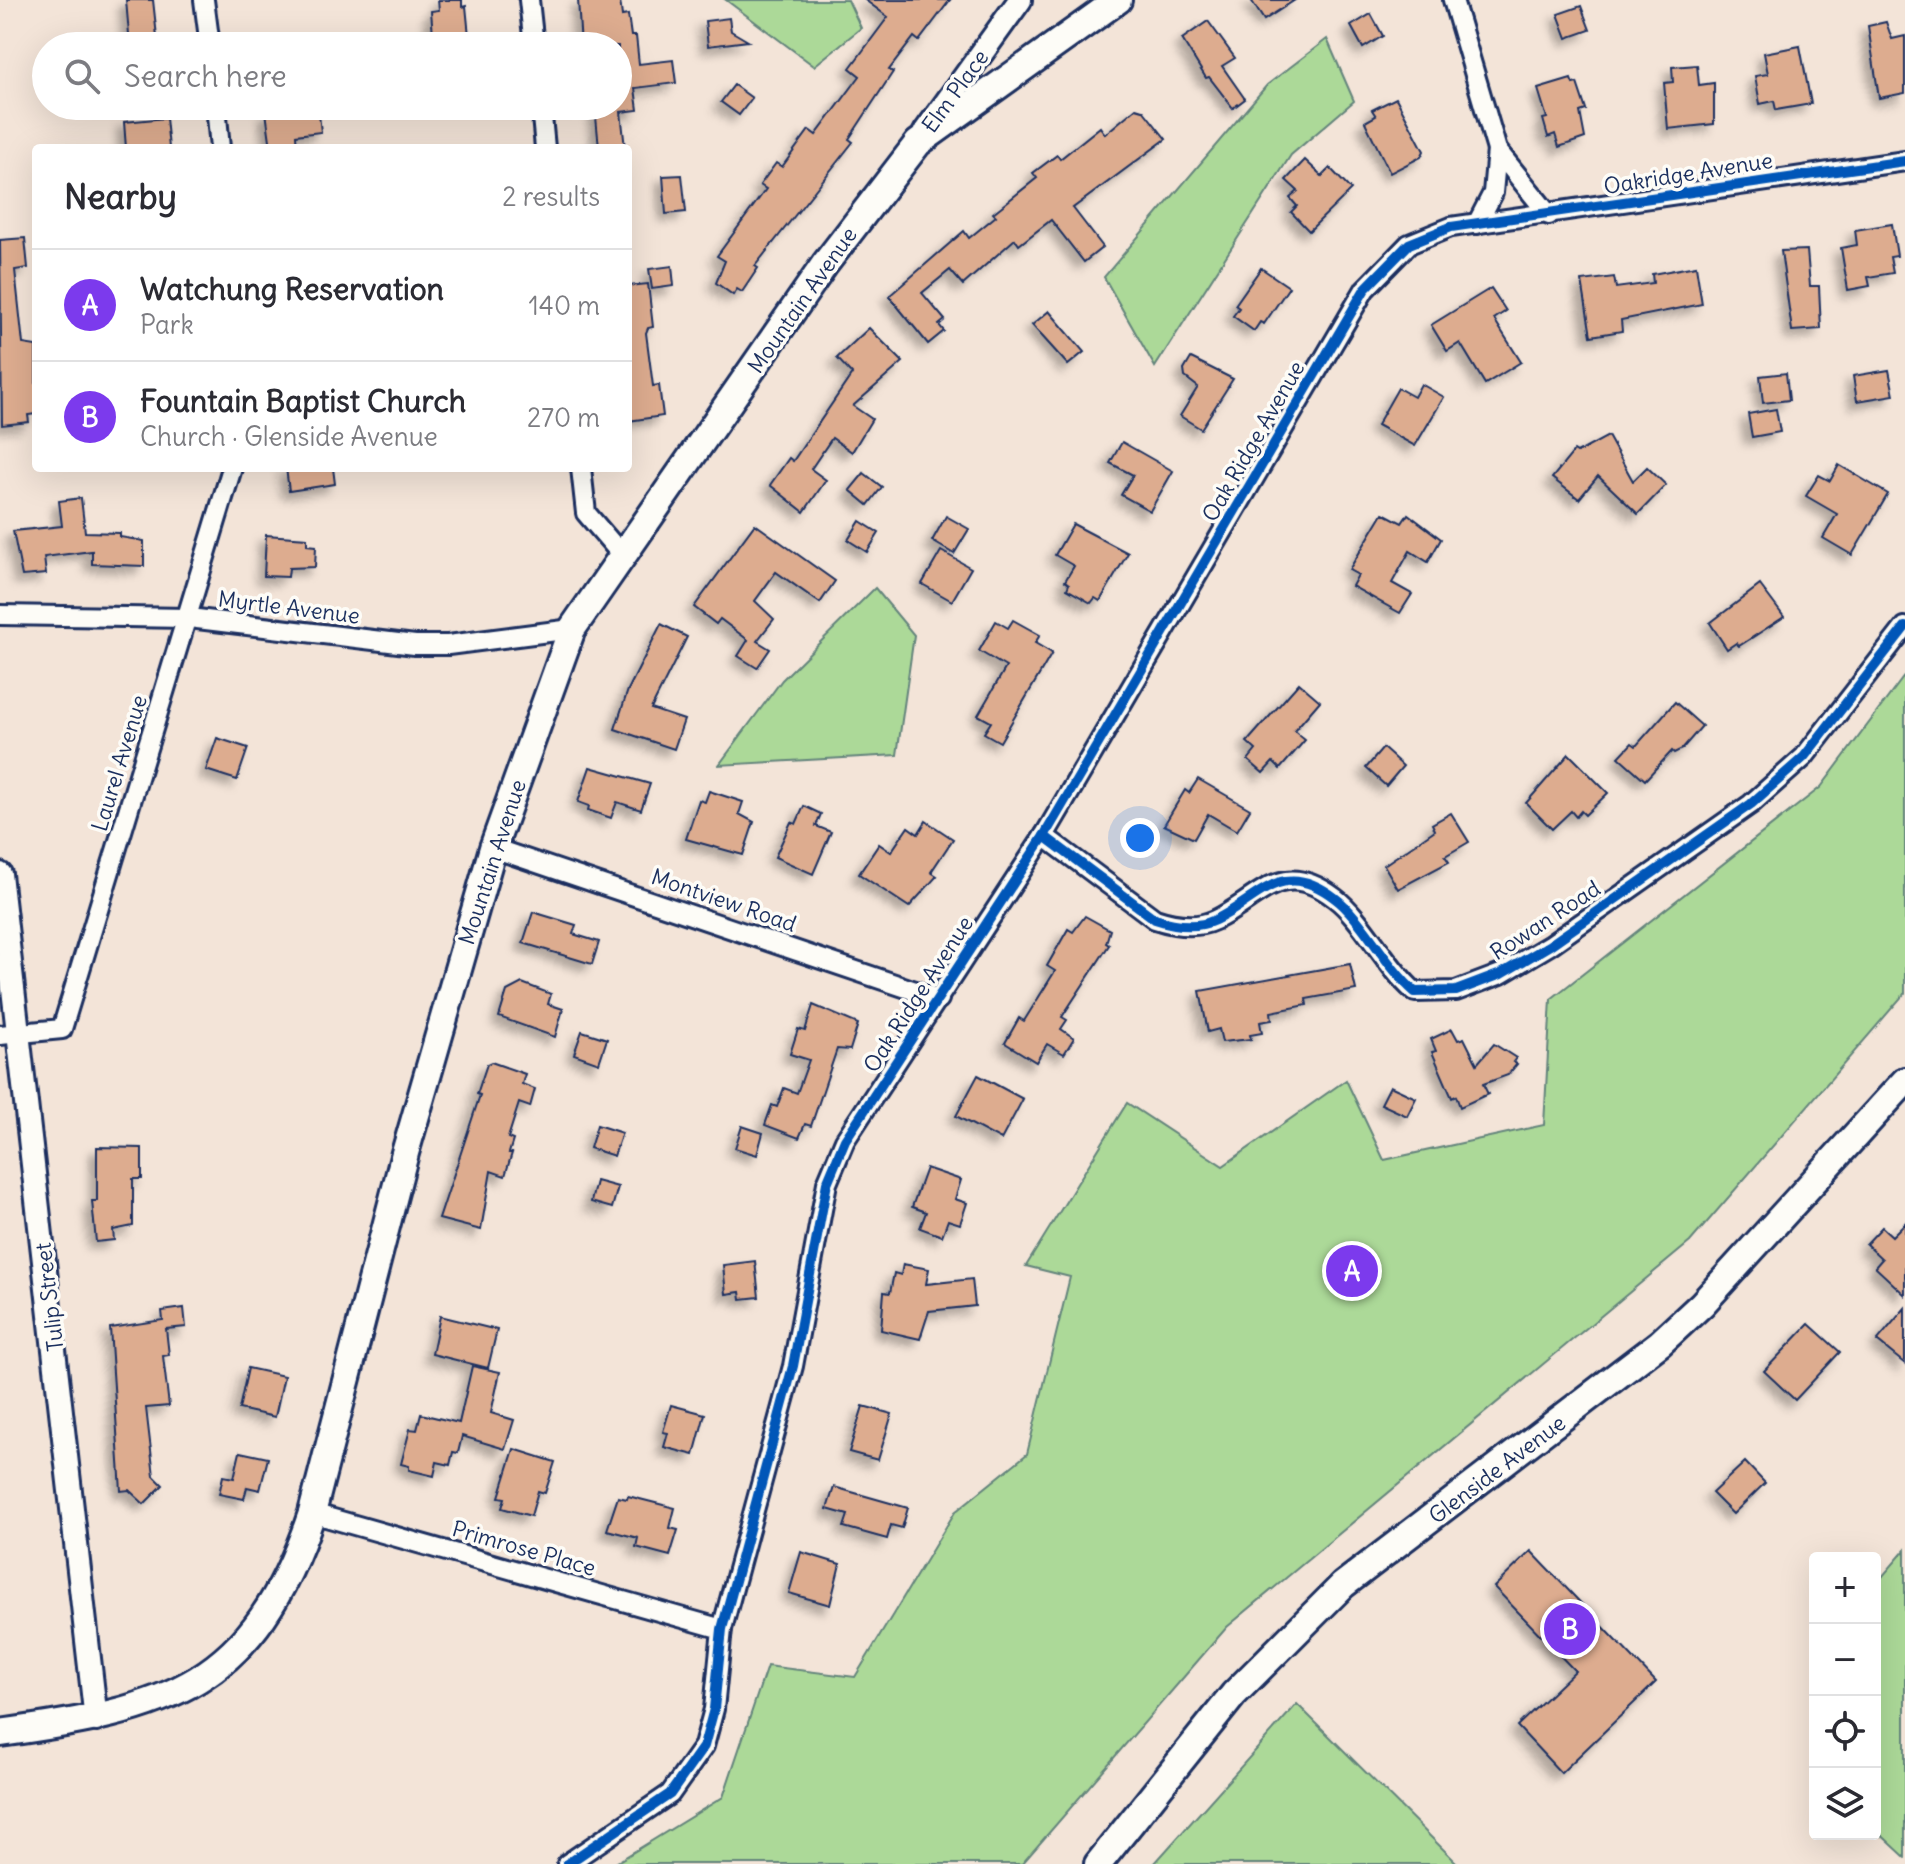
<!DOCTYPE html>
<html lang="en">
<head>
<meta charset="utf-8">
<style>
	body { margin:0; font-family:Delius,sans-serif; background:#f2f2f3; color:#2b2b33 }
	.controls { position:absolute; right:24px; bottom:24px; display:grid; overflow:hidden; border-radius:8px; box-shadow:0 8px 32px #0002 }
	.controls button { width:72px; height:72px; display:grid; place-items:center; padding:0; border:0; border-bottom:2px solid #e1e1e2; background:#fff; color:#2b2b33; font:40px sans-serif }
	.you { position:absolute; left:1140px; top:838px; width:28px; height:28px; margin:-20px; border:6px solid #fff; border-radius:50%; background:#1a73e8; box-shadow:0 0 0 12px #1a73e833 }
	.badge { display:grid; place-items:center; width:52px; height:52px; border-radius:50%; background:#7c3aed; color:#fff; font-size:26px; font-weight:700 }
	.pin { position:absolute; translate:-50% -50%; border:4px solid #fff; box-shadow:0 2px 8px #0006 }
	.list { margin:0; padding:0; list-style:none }
	h2 { display:flex; justify-content:space-between; align-items:center; height:104px; margin:0; padding:0 32px; font-size:34px }
	h2 small { font-size:26px; font-weight:400; color:#7c7c81 }
	.list li { display:grid; grid-template-columns:52px 1fr auto; gap:24px; align-items:center; box-sizing:border-box; height:112px; padding:0 32px; border-top:2px solid #e1e1e2 }
	.list b { display:block; font-size:30px; white-space:nowrap }
	.list p { margin:0; font-size:26px; white-space:nowrap; color:#7c7c81 }
	.list em { font-size:26px; font-style:normal; color:#7c7c81 }
	.icon { flex:none; width:44px; height:44px; fill:none; stroke:currentColor; stroke-width:2; stroke-linecap:round; stroke-linejoin:round }
	.map { position:relative; flex:none; width:1905px; height:1864px; overflow:hidden }
	.search { position:absolute; background:#fff; box-shadow:0 8px 32px #0002; left:32px; top:32px; width:600px; height:88px; display:flex; align-items:center; gap:20px; box-sizing:border-box; padding:0 28px; border-radius:44px; color:#7c7c81; font-size:30px }
	.panel { position:absolute; background:#fff; box-shadow:0 8px 32px #0002; left:32px; top:144px; width:600px; height:328px; border-radius:8px }
	.map>svg:first-child { display:block }
	.green { fill:#acd998; stroke:#64847b; stroke-width:2 }
	.building { fill:#ddac8f; stroke:#1b2f5e; stroke-width:2; filter:url(#shadow) }
	.lines { fill:none; stroke-linecap:round; stroke-linejoin:round }
	.minor-casing { stroke:#1b2f5e; stroke-width:24 }
	.tertiary-casing { stroke:#1b2f5e; stroke-width:28 }
	.secondary-casing { stroke:#1b2f5e; stroke-width:32 }
	.minor { stroke:#fdfcf7; stroke-width:18 }
	.tertiary { stroke:#fdfcf7; stroke-width:22 }
	.secondary { stroke:#fdfcf7; stroke-width:26 }
	.cycleway-casing { stroke:#fdfcf7; stroke-width:15 }
	.cycleway { stroke:#0057b8; stroke-width:10 }
	.labels { text-anchor:middle; dominant-baseline:central; stroke-width:7; stroke-linejoin:round; paint-order:stroke }
	.street-label { font-size:22px; fill:#1b2f5e; stroke:#fdfcf7 }
</style>
</head>
<body>
<div class="map">
<svg width="1905" height="1864" viewBox="0 0 1905 1864">
	<defs>
		<filter id="shadow"><feDropShadow dx="-7" dy="7" stdDeviation="4" flood-color="#0004"/></filter>
	</defs>
	<rect width="100%" height="100%" fill="#f3e4d8"/>
	<filter id="ink" filterUnits="userSpaceOnUse"><feTurbulence type="fractalNoise" baseFrequency=".0125" numOctaves="2"/><feDisplacementMap in="SourceGraphic" scale="16" xChannelSelector="R" yChannelSelector="G"/><feConvolveMatrix kernelMatrix="1 2 1 2 8 2 1 2 1" color-interpolation-filters="sRGB"/></filter>
	<g filter="url(#ink)">
		<g class="green">
			<path d="M726,0H848L861,28L814,66Z"/>
			<path d="M1327,39L1354,101L1291,155L1155,367L1104,277L1267,85Z"/>
			<path d="M875,588L914,635L897,755L719,765L782,680Z"/>
			<path d="M1905,675V993L1690,1242L1227,1627L1022,1864H614L723,1797L767,1666L855,1677L955,1512L1027,1454L1070,1277L1026,1266L1127,1103L1223,1166L1346,1080L1384,1160L1544,1125L1551,999L1821,787Z"/>
			<path d="M1905,1550V1857L1875,1829V1585Z"/>
			<path d="M1297,1704L1458,1864H1154Z"/>
		</g>
		<g class="building">
			<path d="M126,0H153L158,46H130Z"/>
			<path d="M438,0H462V7L466,6L470,46H434L431,11L439,10Z"/>
			<path d="M578,0H620L622,16L628,15L631,36H636L639,64L673,60L676,83L635,88L638,110L621,112L625,148H599L595,106H618V46H581Z"/>
			<path d="M865,0H950L919,41L914,37L889,70L893,72L849,139L853,142L755,266L758,268L742,292L737,289L733,295L716,283L725,261L717,256L766,189L760,185L776,163L782,167L809,130L816,135L860,76L850,68L888,17Z"/>
			<path d="M1251,0H1295L1264,20Z"/>
			<path d="M1581,6L1590,30L1567,38L1558,14Z"/>
			<path d="M1371,14L1383,36L1363,48L1351,26Z"/>
			<path d="M729,18L731,31L748,41L708,46L705,21Z"/>
			<path d="M1208,21L1235,58L1222,66L1245,99L1233,108L1209,77L1206,78L1182,39Z"/>
			<path d="M1886,22L1892,39L1905,36V93L1879,98L1868,26Z"/>
			<path d="M1800,46L1811,104L1776,110L1774,101L1760,104L1755,76L1768,74L1764,53Z"/>
			<path d="M1697,65L1699,85L1714,83V124L1668,129L1664,83L1673,82L1672,67Z"/>
			<path d="M1571,79L1573,84L1577,83L1586,110L1580,112L1585,138L1559,147L1555,134L1548,137L1543,119L1547,118L1538,89Z"/>
			<path d="M734,85L752,98L739,115L721,102Z"/>
			<path d="M1396,98L1424,151L1421,157L1390,173L1365,122L1376,116L1372,110Z"/>
			<path d="M278,106H318L321,132L296,135L297,148H271L266,112L279,111Z"/>
			<path d="M1136,108L1143,110L1166,139L1073,208L1103,247L1084,262L1051,220L1019,245L1015,239L963,285L950,270L922,293L945,320L939,325L944,331L928,344L889,296L964,231L969,238L996,216L993,213L1037,178L1033,173L1057,155L1060,159L1100,127L1105,134Z"/>
			<path d="M166,118L169,148H126L124,122Z"/>
			<path d="M1305,160L1322,176L1330,168L1351,190L1309,231L1291,212L1297,206L1290,198L1298,191L1286,180Z"/>
			<path d="M682,175L686,212L666,214L663,176Z"/>
			<path d="M1892,224L1897,256L1890,257L1893,273L1868,277L1870,286L1848,290L1841,248L1857,245L1855,230Z"/>
			<path d="M25,238L28,268L15,270L23,344L36,346V414L28,415L29,422L2,425L0,240Z"/>
			<path d="M1807,250L1810,286H1819L1821,329L1792,331L1781,251Z"/>
			<path d="M672,266L674,286L652,289L649,269Z"/>
			<path d="M1696,266L1702,304L1621,320L1622,331L1591,336L1582,281L1614,277L1616,288L1653,283L1652,274Z"/>
			<path d="M1261,268L1289,287L1264,324L1260,322L1254,331L1233,316L1239,308L1235,305Z"/>
			<path d="M648,284L653,327L648,328L646,333L653,386L659,385L663,416L628,421V286Z"/>
			<path d="M1491,288L1506,311L1494,319L1521,362L1485,384L1460,343L1447,351L1431,325Z"/>
			<path d="M1049,311L1084,352L1068,365L1032,325Z"/>
			<path d="M869,328L903,362L853,406L872,419L852,452L832,438L811,469L826,480L804,512L770,485L789,458L793,461L852,374L837,358Z"/>
			<path d="M1191,358L1233,379L1201,429L1180,416L1198,387L1185,377L1184,370Z"/>
			<path d="M1889,370L1894,395L1857,401L1853,376Z"/>
			<path d="M1786,373L1789,400L1763,403L1760,376Z"/>
			<path d="M1421,384L1444,397L1415,446L1377,425L1398,388L1414,397Z"/>
			<path d="M1776,409L1780,432L1752,437L1748,414Z"/>
			<path d="M1608,436L1633,481L1647,467L1666,485L1638,514L1598,476L1579,499L1552,478L1574,451L1577,453Z"/>
			<path d="M1122,442L1173,471L1150,511L1121,495L1133,475L1110,463Z"/>
			<path d="M1839,465L1888,494L1852,555L1823,538L1837,514L1806,496L1819,475L1830,481Z"/>
			<path d="M286,468H333L335,484L289,491Z"/>
			<path d="M864,473L882,487L868,505L850,490Z"/>
			<path d="M81,498L85,532L120,533V537L144,541V566L92,564V551L44,557L46,574L22,576L13,531L62,526L59,501Z"/>
			<path d="M1383,513L1402,523L1408,514L1441,539L1428,562L1410,551L1392,583L1412,594L1400,613L1352,586L1358,575L1349,570Z"/>
			<path d="M946,516L969,529L954,554L932,541Z"/>
			<path d="M860,521L879,533L867,552L848,540Z"/>
			<path d="M755,524L835,581L820,603L776,572L755,601L774,619L757,641L770,649L757,668L738,656L748,640L720,619L716,624L694,607Z"/>
			<path d="M1073,524L1128,553L1100,601L1095,598L1091,603L1067,589L1069,584L1065,581L1074,566L1055,555Z"/>
			<path d="M266,535L307,538V545L316,546L315,567L289,568L288,577L264,576Z"/>
			<path d="M941,551L971,568L952,601L922,584Z"/>
			<path d="M1760,585L1784,617L1739,646L1736,643L1727,649L1710,623Z"/>
			<path d="M1013,620L1040,635L1035,643L1052,653L1000,742L984,733L991,722L978,715L1006,667L979,651L996,621L1008,628Z"/>
			<path d="M661,624L687,637L651,709L684,720L674,749L615,729L628,690Z"/>
			<path d="M1299,683L1320,701L1294,731L1305,740L1280,769L1273,762L1263,773L1248,760L1256,750L1247,742Z"/>
			<path d="M1675,702L1702,726L1682,749L1674,753L1672,751L1645,780L1619,757L1632,743L1636,746Z"/>
			<path d="M217,738L248,748L237,780L206,770Z"/>
			<path d="M1383,748L1403,766L1386,786L1366,768Z"/>
			<path d="M1569,754L1608,793L1585,815L1581,811L1576,817L1571,811L1552,829L1526,803Z"/>
			<path d="M590,767L650,784L641,810L617,802L611,818L588,810L589,806L578,802Z"/>
			<path d="M1198,779L1250,809L1237,831L1208,814L1194,839L1164,825L1185,790L1189,793Z"/>
			<path d="M709,791L743,802L739,814L754,822L743,855L686,839L699,800L705,802Z"/>
			<path d="M804,806L821,814L816,826L831,832L813,874L775,857L791,822L796,824Z"/>
			<path d="M1451,813L1469,842L1445,856L1449,862L1398,889L1384,865L1435,830L1432,824Z"/>
			<path d="M926,821L953,839L931,872L937,876L909,907L859,874L879,844L891,852L908,827L918,834Z"/>
			<path d="M533,912L576,925L573,934L599,942L592,964L523,943Z"/>
			<path d="M1085,916L1110,930L1106,943L1109,945L1062,1017L1067,1020L1061,1029L1074,1038L1064,1054L1047,1044L1036,1062L1005,1043L1019,1018L1024,1021L1055,971L1047,966L1068,929L1073,932Z"/>
			<path d="M1350,964L1356,990L1306,999L1307,1005L1271,1012L1272,1020L1260,1022L1262,1033L1250,1035L1251,1039L1222,1042L1219,1029L1208,1032L1200,991Z"/>
			<path d="M522,983L551,994L548,1004L563,1009L555,1037L499,1017L507,991Z"/>
			<path d="M813,1005L858,1024L850,1050L837,1049L811,1126L805,1124L799,1138L765,1125L772,1105L777,1107L784,1088L797,1093L809,1060L790,1054L798,1029L805,1031Z"/>
			<path d="M1452,1029L1458,1040L1464,1038L1477,1064L1494,1044L1516,1058L1513,1062L1517,1064L1508,1075L1483,1084L1488,1094L1460,1107L1456,1096L1452,1098L1432,1052L1436,1051L1431,1039Z"/>
			<path d="M582,1031L607,1039L599,1063L574,1054Z"/>
			<path d="M491,1062L525,1074L522,1084L535,1089L530,1107L519,1103L508,1138L513,1140L509,1153H512L505,1176L491,1171L481,1230L439,1219L480,1095L477,1094L487,1064Z"/>
			<path d="M978,1075L1023,1099L1001,1140L956,1116Z"/>
			<path d="M1390,1086L1416,1098L1407,1116L1381,1104Z"/>
			<path d="M597,1125L622,1133L614,1156L590,1148Z"/>
			<path d="M742,1126L763,1133L757,1155L735,1148Z"/>
			<path d="M97,1147L142,1148V1179H133V1226L113,1230L114,1240L96,1242L92,1201H97Z"/>
			<path d="M926,1168L961,1180L955,1199L967,1203L960,1224L948,1220L942,1236L920,1228L926,1212L912,1207Z"/>
			<path d="M596,1181L618,1187L612,1208L591,1202Z"/>
			<path d="M1905,1223V1295L1875,1267L1882,1259L1866,1244L1882,1227L1892,1236Z"/>
			<path d="M755,1261L759,1297L741,1299L740,1292L726,1294L723,1265Z"/>
			<path d="M903,1264L929,1269L926,1284L972,1279L975,1306L929,1311L920,1339L881,1330L884,1292L890,1293L894,1273L901,1275Z"/>
			<path d="M184,1308L186,1327L166,1329L169,1355L163,1356L169,1406L146,1408L154,1476L163,1485L144,1504L129,1490L121,1491L110,1328L163,1320L162,1311Z"/>
			<path d="M1905,1308V1364L1877,1341Z"/>
			<path d="M440,1316L497,1330L488,1368L432,1354Z"/>
			<path d="M1809,1324L1840,1352L1795,1400L1764,1371Z"/>
			<path d="M472,1366L500,1372L491,1413L514,1420L505,1449L462,1436L458,1453L453,1452L450,1465L437,1462L434,1476L409,1470V1466L401,1464L410,1429L417,1430L421,1414L459,1423Z"/>
			<path d="M248,1368L284,1376L275,1417L239,1409Z"/>
			<path d="M671,1405L705,1414L694,1455L664,1447L668,1433L663,1432Z"/>
			<path d="M863,1406L892,1414L878,1460L849,1452Z"/>
			<path d="M514,1449L555,1462L545,1493L538,1491L531,1516L502,1508L505,1498L499,1497Z"/>
			<path d="M240,1452L268,1458L260,1490L247,1487L244,1499L219,1494L223,1476L234,1478Z"/>
			<path d="M1745,1462L1765,1483L1733,1514L1712,1493Z"/>
			<path d="M834,1487L908,1508L902,1528L891,1525L887,1539L844,1527L848,1515L827,1509Z"/>
			<path d="M628,1496L675,1508L670,1528L678,1530L670,1556L636,1547L638,1538L607,1530L618,1497L627,1499Z"/>
			<path d="M1531,1551L1656,1682L1561,1773L1517,1726L1575,1671L1494,1587Z"/>
			<path d="M801,1552L840,1564L830,1605L789,1593Z"/>
		</g>
		<g class="lines">
			<defs>
				<g id="minor">
					<path d="M204,0L210,46"/>
					<path d="M529,0L534,46"/>
					<path d="M1453,0L1497,150L1549,215"/>
					<path d="M216,106L220,148"/>
					<path d="M541,106L545,148"/>
					<path d="M1477,224L1493,193L1497,150"/>
					<path d="M581,468L586,513L622,555"/>
					<path d="M0,615L189,618L415,645H448L572,629"/>
					<path d="M1044,836L1155,919C1173,925 1196,929 1215,920C1261,898 1281,857 1335,898C1362,918 1385,966 1415,992L1456,991L1501,974L1550,945L1751,804L1804,757L1905,627"/>
					<path d="M493,848L939,999"/>
					<path d="M0,1035L62,1029L232,468"/>
					<path d="M312,1513L722,1629"/>
					<path d="M567,1864L670,1794L704,1746L714,1709L722,1629L793,1366L827,1183L845,1140L1044,836L1365,289L1409,244L1451,227L1905,161"/>
				</g>
				<g id="tertiary">
					<path d="M925,132L1020,0"/>
					<path d="M0,874L96,1720"/>
				</g>
				<g id="secondary">
					<path d="M0,1733C168,1710 254,1687 312,1513L405,1153L493,848L572,629L825,264L918,143L1118,0"/>
					<path d="M1098,1864L1234,1694L1343,1585L1660,1343L1702,1304L1905,1081"/>
				</g>
			</defs>
			<use href="#minor" class="minor-casing"/>
			<use href="#tertiary" class="tertiary-casing"/>
			<use href="#secondary" class="secondary-casing"/>
			<use href="#minor" class="minor"/>
			<use href="#tertiary" class="tertiary"/>
			<use href="#secondary" class="secondary"/>
			<defs>
				<g id="cycleway">
					<path d="M1044,836L1155,919C1173,925 1196,929 1215,920C1261,898 1281,857 1335,898C1362,918 1385,966 1415,992L1456,991L1501,974L1550,945L1751,804L1804,757L1905,627"/>
					<path d="M567,1864L670,1794L704,1746L714,1709L722,1629L793,1366L827,1183L845,1140L1044,836L1365,289L1409,244L1451,227L1905,161"/>
				</g>
			</defs>
			<use href="#cycleway" class="cycleway-casing"/>
			<use href="#cycleway" class="cycleway"/>
		</g>
	</g>
	<g class="labels">
		<g class="street-label">
			<text transform="translate(955 91) rotate(-54)">Elm Place</text>
			<text transform="translate(1688 173) rotate(-9)">Oakridge Avenue</text>
			<text transform="translate(802 300) rotate(-55)">Mountain Avenue</text>
			<text transform="translate(1253 441) rotate(-60)">Oak Ridge Avenue</text>
			<text transform="translate(289 607) rotate(7)">Myrtle Avenue</text>
			<text transform="translate(119 763) rotate(-73)">Laurel Avenue</text>
			<text transform="translate(492 862) rotate(-72)">Mountain Avenue</text>
			<text transform="translate(724 900) rotate(19)">Montview Road</text>
			<text transform="translate(1545 920) rotate(-33)">Rowan Road</text>
			<text transform="translate(918 994) rotate(-57)">Oak Ridge Avenue</text>
			<text transform="translate(49 1297) rotate(-97)">Tulip Street</text>
			<text transform="translate(1497 1469) rotate(-37)">Glenside Avenue</text>
			<text transform="translate(524 1548) rotate(16)">Primrose Place</text>
		</g>
	</g>
</svg>
<div class="controls">
<button>+</button>
<button>−</button>
<button><svg class="icon" aria-label="locate" viewBox="0 0 24 24"><circle cx="12" cy="12" r="6"/><path d="M12 2v4M12 18v4M2 12h4M18 12h4"/></svg></button>
<button><svg class="icon" aria-label="layers" viewBox="0 0 24 24"><path d="M12 4l9 5-9 5-9-5zM3 14l9 5 9-5"/></svg></button>
</div>
<div class="you"></div>
<div class="pin badge" style="left:1352px;top:1271px">A</div>
<div class="pin badge" style="left:1570px;top:1629px">B</div>
<div class="search"><svg class="icon" aria-label="search" viewBox="0 0 24 24"><circle cx="10" cy="10" r="6"/><path d="M15 15l6 6"/></svg>Search here</div>
<section class="panel">
<h2>Nearby<small>2 results</small></h2>
<ul class="list">
<li><span class="badge">A</span><div><b>Watchung Reservation</b><p>Park</p></div><em>140 m</em></li>
<li><span class="badge">B</span><div><b>Fountain Baptist Church</b><p>Church · Glenside Avenue</p></div><em>270 m</em></li>
</ul>
</section>
</div>
</body>
</html>
